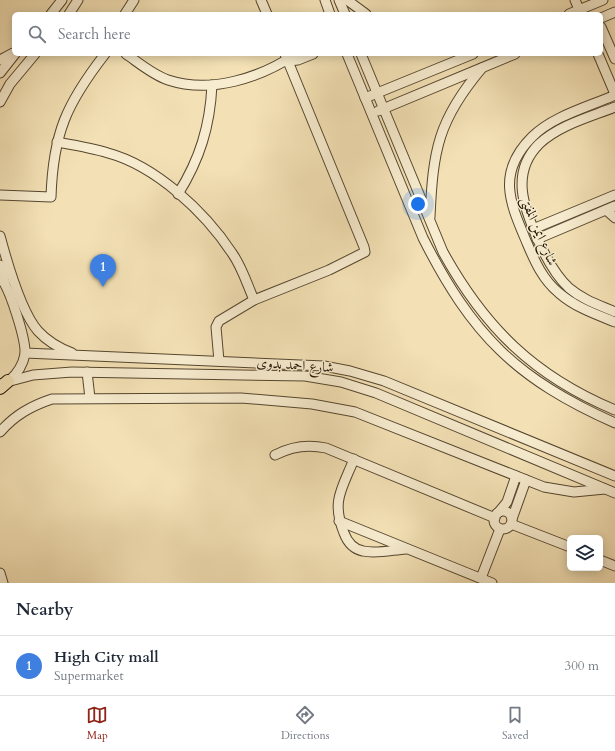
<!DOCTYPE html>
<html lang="en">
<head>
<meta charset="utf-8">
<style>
	body { margin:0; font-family:Cardo,Amiri,serif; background:#f2f2f3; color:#1f2937 }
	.controls { position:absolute; right:12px; bottom:12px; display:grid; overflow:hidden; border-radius:6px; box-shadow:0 2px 10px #0003 }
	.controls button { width:36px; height:36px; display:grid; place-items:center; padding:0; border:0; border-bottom:1px solid #e0e1e3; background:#fff; color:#1f2937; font:20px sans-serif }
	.you { position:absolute; left:418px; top:204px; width:14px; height:14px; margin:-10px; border:3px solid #fff; border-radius:50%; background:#1a73e8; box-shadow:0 0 0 6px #1a73e833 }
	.badge { display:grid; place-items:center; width:26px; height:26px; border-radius:50%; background:#8f2418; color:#fff; font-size:13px; font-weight:700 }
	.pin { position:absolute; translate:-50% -33px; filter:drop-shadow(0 1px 2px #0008) }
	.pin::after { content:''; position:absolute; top:21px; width:14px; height:12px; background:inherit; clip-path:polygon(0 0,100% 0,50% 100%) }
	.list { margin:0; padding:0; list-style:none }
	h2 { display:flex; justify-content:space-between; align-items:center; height:52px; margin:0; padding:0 16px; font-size:17px }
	h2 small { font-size:13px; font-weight:400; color:#747a83 }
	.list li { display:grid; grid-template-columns:26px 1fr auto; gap:12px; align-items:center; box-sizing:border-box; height:60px; padding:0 16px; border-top:1px solid #e0e1e3 }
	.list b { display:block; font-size:15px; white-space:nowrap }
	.list p { margin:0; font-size:13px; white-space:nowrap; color:#747a83 }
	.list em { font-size:13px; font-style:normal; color:#747a83 }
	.icon { flex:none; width:22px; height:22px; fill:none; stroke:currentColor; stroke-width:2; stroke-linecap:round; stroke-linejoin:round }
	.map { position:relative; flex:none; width:615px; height:583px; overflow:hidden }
	.search { position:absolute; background:#fff; box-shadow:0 2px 10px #0003; left:12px; right:12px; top:12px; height:44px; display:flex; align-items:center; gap:10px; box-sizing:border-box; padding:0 14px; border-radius:6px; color:#747a83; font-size:15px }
	.sheet { height:112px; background:#fff }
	nav { display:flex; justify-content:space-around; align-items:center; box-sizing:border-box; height:56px; border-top:1px solid #e0e1e3; background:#fff; font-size:11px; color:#747a83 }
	nav a { display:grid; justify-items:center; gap:2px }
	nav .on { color:#8f2418 }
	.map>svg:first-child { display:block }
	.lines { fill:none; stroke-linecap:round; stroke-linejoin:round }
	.minor-casing { stroke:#56462f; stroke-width:11 }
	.highway-casing { stroke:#211302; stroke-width:14 }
	.minor { stroke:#f7eccf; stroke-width:9 }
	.highway { stroke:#f3e1b5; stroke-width:12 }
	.labels { text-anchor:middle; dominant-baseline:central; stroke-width:3; stroke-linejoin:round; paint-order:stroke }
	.street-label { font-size:14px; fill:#211302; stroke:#f7eccf }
</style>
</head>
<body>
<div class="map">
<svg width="615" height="583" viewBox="0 0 615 583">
	<rect width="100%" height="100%" fill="#f3e1b5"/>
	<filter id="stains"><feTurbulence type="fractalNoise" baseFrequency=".005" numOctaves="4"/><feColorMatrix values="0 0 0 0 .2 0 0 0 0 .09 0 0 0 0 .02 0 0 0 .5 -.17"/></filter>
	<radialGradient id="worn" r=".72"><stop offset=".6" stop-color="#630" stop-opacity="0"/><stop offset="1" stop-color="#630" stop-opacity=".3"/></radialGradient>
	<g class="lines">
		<defs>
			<g id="minor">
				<path d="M261,0L267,14"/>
				<path d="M325,0L330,14"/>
				<path d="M339,0L345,14"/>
				<path d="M347,0L366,14"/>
				<path d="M575,0L581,14"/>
				<path d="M51,14L62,0"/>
				<path d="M69,14L78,0"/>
				<path d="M125,14L134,0"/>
				<path d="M569,14L603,0"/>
				<path d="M601,18L615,12"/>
				<path d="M601,27L615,59"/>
				<path d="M126,54C139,63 153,75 168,80C211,94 260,78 296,54"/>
				<path d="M347,54L423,238C472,335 516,379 615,423"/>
				<path d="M361,54L443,252C485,328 534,376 615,410"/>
				<path d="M598,54L615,94"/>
				<path d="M0,60L13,53"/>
				<path d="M288,61L298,60L313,54"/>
				<path d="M0,73L15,54"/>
				<path d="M615,95C588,107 553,116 532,137C496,173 510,203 527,243C535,262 543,280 559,293C575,307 595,314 615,322"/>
				<path d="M365,98L473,54"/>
				<path d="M0,102L10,84L35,54"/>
				<path d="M615,107C590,117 559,125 539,144C510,173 524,208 538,240C546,258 555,275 569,288C583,300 599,305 615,312"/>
				<path d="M378,111L515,54"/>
				<path d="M57,142C74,145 92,148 108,153C156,166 205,212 232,253C242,267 247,284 254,300"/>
				<path d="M178,194C200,159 210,126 212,85"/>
				<path d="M0,195L51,197C53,133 67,103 105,54"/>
				<path d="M606,210L615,218"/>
				<path d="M430,217C433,150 438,120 482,68"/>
				<path d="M533,229L615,195"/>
				<path d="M0,236C7,262 21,312 38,331C48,342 59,348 72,353"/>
				<path d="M537,239L615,206"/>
				<path d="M0,265L5,283"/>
				<path d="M0,277C10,288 26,340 25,354C23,365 17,374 9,381"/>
				<path d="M25,353L324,366L350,371L384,381L615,476"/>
				<path d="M219,361L216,327L219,321L254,300L329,270L365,252L364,247L285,54"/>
				<path d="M87,372L90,398"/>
				<path d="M3,383L33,375L72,372L305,376L341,382L376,393L615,493"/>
				<path d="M0,432C15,415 31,406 52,399L241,398L312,404L355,412L544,487L574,492L605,489"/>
				<path d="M275,455C292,446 308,444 326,448L495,518"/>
				<path d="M354,459C342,489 331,501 344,533C347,541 353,549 363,551C376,554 392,550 406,549"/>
				<circle cx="503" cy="520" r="9"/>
				<path d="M498,513L507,502L516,476"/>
				<path d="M512,519L526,480"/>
				<path d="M339,521L492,583"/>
				<path d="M511,524L570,547"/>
				<path d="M600,560L615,566"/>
				<path d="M0,573L3,583"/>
				<path d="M481,578L500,529"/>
			</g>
			<path id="highway" d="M0,388L8,381"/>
		</defs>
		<use href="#minor" class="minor-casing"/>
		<use href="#highway" class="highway-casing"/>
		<use href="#minor" class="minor"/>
		<use href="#highway" class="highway"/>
	</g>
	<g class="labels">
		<g class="street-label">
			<text transform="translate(539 231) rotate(67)">شارع ايمن المفتى</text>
			<text transform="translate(295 365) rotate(4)">شارع احمد بدوى</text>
		</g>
	</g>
	<rect width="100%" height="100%" filter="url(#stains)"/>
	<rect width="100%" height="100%" fill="url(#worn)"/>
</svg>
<div class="controls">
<button><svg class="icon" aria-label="layers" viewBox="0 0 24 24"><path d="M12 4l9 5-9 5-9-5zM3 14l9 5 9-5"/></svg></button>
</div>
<div class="you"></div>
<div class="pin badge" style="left:103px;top:287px;background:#3f7fe0">1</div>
<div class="search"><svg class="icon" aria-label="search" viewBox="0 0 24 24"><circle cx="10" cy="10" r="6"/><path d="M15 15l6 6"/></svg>Search here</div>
</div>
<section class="sheet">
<h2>Nearby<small></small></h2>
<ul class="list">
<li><span class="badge" style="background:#3f7fe0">1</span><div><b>High City mall</b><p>Supermarket</p></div><em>300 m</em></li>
</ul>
</section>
<nav>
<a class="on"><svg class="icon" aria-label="map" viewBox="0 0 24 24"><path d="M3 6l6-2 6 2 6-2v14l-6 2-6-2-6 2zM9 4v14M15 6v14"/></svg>Map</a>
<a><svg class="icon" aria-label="directions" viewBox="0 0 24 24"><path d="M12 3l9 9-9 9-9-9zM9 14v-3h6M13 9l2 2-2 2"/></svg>Directions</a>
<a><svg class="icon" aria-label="saved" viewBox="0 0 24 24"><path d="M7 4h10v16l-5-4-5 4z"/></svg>Saved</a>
</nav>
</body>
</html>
